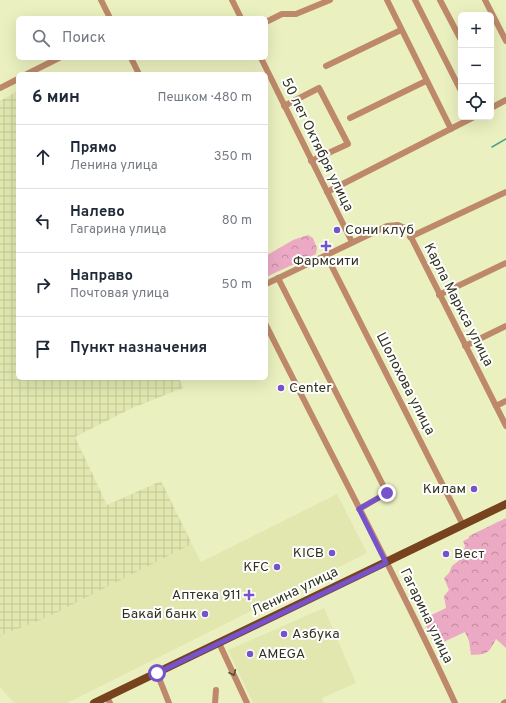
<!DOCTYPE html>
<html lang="ru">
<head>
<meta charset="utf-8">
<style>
	body { margin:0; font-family:Overpass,sans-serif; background:#f6f6f7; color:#1f2937 }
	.controls { position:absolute; right:12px; top:12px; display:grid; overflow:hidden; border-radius:6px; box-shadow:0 4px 16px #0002 }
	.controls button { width:36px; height:36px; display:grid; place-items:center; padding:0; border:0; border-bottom:1px solid #e0e1e3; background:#fff; color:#1f2937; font:20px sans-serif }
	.stop { position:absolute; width:12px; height:12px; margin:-9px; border:3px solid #7653cd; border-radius:50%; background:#fff }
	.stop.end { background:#7653cd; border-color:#fff; box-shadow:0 1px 4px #0008 }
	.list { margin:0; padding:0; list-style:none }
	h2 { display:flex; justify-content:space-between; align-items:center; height:52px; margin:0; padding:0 16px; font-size:17px }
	h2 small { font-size:13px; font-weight:400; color:#747a83 }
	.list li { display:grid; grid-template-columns:26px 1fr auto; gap:12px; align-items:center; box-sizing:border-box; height:64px; padding:0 16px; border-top:1px solid #e0e1e3 }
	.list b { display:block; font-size:15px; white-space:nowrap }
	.list p { margin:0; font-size:13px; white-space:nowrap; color:#747a83 }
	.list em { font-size:13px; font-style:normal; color:#747a83 }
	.icon { flex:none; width:22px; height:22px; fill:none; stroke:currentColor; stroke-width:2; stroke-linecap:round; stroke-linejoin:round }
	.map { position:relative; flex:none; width:506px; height:703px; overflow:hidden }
	.search { position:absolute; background:#fff; box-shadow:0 4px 16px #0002; left:16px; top:16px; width:252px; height:44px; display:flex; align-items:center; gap:10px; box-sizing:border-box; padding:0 14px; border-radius:6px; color:#747a83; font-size:15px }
	.panel { position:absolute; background:#fff; box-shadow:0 4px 16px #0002; left:16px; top:72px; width:252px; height:308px; border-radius:6px }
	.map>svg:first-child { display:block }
	.built { fill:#e1e7af }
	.industrial { fill:url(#industrial-grid) }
	.forest { fill:url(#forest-crowns) }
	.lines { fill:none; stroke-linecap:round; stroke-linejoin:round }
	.stream { stroke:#509e83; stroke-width:1.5 }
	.minor { stroke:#bd896a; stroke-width:6 }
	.major { stroke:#77431f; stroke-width:8 }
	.oneway { stroke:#5c4e37 }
	.route { stroke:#7653cd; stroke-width:5 }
	.poi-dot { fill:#7653cd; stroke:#fff; stroke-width:1.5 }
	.labels { text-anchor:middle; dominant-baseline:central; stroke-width:4; stroke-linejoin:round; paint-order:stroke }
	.street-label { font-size:14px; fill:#323421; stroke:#fff }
	.poi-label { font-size:14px; fill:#323421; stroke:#fff; text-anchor:start }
</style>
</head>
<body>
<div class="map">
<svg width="506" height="703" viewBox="0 0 506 703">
	<defs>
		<pattern id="industrial-grid" width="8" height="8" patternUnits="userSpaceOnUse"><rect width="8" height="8" fill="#e1e7af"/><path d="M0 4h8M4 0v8" fill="none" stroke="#c2c796"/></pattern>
		<pattern id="forest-crowns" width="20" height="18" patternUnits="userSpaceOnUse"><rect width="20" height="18" fill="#eba9c4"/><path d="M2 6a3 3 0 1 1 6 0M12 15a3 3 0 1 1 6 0" fill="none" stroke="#bf8a9f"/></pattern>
	</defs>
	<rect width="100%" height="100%" fill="#ebf0c0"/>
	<g class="built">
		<path d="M337,494L367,553L67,703H14L0,687V636L50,616L192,544L201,562Z"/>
		<path d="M324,608L356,683L322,698L324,703H253L228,650Z"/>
	</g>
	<path class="industrial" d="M18,91V378H179L183,388L132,408L75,437L107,505L161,481L192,544L50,616L0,636V101Z"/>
	<g class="forest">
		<path d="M308,235L313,238L317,248L316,254L266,277V253L269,254L293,240Z"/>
		<path d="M506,518V648L496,639C488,654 488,654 471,655L469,641L465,632L435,646L423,619L446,608L444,596L449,590L444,578L449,573L452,566L462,558L465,546L463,541L469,538V536Z"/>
	</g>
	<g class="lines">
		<path class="stream" d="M492,147L506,139"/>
		<g class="minor">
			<path d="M101,0L110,18"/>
			<path d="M232,0L241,18"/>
			<path d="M387,0L451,129"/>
			<path d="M415,0L461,91"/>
			<path d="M440,0L461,40"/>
			<path d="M485,0L506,41"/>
			<path d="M266,22L282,14H296L330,0"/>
			<path d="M131,58L139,74"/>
			<path d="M261,58L352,242"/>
			<path d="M326,66L401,30"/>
			<path d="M27,74L59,58"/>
			<path d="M0,88L18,79"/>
			<path d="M284,106L319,88L348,144L311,161"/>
			<path d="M491,108L506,100"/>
			<path d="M350,118L426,81"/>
			<path d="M327,192L474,117"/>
			<path d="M410,237L506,192"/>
			<path d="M326,255L463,525"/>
			<path d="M278,278L387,493L359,509"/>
			<path d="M266,284L387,226L398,225L407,229L506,426"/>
			<path d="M439,295L506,263"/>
			<path d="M266,325C329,451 396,575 455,703"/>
			<path d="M465,346L506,326"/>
			<path d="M496,406L506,401"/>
			<path d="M219,643L247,703"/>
			<path d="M157,673L169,703"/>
			<path d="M107,697L110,703"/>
			<path d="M215,703L216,690"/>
			<path d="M504,703L506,702"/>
		</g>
		<path class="major" d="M94,703L506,504"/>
	</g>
	<defs><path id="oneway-chevron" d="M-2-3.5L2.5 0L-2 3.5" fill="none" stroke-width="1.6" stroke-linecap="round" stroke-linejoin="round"/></defs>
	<use class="oneway" href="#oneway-chevron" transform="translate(233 673) rotate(65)"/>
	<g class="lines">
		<path class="route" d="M157,673L386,563L359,509L387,493"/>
	</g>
	<g class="poi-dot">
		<circle cx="337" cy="230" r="4"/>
		<path d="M324 240h4v4h4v4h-4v4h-4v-4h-4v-4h4z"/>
		<circle cx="281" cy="388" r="4"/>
		<circle cx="474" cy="489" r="4"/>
		<circle cx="332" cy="553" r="4"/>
		<circle cx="446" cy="554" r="4"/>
		<circle cx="277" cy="567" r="4"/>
		<path d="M247 589h4v4h4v4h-4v4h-4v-4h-4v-4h4z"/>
		<circle cx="205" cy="614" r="4"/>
		<circle cx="284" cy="634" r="4"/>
		<circle cx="250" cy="654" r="4"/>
	</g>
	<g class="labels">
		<g class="street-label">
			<text transform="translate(317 145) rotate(64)">50 лет Октября улица</text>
			<text transform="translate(458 305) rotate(63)">Карла Маркса улица</text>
			<text transform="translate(405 384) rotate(63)">Шолохова улица</text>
			<text transform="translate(295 592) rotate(-26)">Ленина улица</text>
			<text transform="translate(426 616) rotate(64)">Гагарина улица</text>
		</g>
		<g class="poi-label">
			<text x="345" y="230">Сони клуб</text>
			<text x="326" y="261" text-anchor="middle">Фармсити</text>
			<text x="289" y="388">Center</text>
			<text x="466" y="489" text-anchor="end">Килам</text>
			<text x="324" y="553" text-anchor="end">KICB</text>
			<text x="454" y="554">Вест</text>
			<text x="269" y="567" text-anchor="end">KFC</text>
			<text x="241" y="595" text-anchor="end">Аптека 911</text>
			<text x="197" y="614" text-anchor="end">Бакай банк</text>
			<text x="292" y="634">Азбука</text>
			<text x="258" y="654">AMEGA</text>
		</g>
	</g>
</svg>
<div class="controls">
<button>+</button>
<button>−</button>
<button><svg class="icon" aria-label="locate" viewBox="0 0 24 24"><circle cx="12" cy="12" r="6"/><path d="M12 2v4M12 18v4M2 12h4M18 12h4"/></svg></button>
</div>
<div class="stop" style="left:157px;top:673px"></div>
<div class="stop end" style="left:387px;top:493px"></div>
<div class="search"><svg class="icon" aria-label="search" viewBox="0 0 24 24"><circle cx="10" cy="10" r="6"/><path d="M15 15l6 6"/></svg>Поиск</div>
<section class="panel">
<h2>6 мин<small>Пешком · 480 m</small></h2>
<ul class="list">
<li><svg class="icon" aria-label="ahead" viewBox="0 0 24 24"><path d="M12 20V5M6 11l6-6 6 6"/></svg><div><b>Прямо</b><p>Ленина улица</p></div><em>350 m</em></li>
<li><svg class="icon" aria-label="left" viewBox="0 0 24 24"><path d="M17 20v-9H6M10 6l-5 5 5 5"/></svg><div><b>Налево</b><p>Гагарина улица</p></div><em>80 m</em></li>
<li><svg class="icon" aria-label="right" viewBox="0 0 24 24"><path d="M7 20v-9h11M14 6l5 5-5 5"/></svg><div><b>Направо</b><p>Почтовая улица</p></div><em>50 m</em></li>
<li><svg class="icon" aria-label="arrive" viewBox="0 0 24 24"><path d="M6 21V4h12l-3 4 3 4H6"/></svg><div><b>Пункт назначения</b></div></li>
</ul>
</section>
</div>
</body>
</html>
